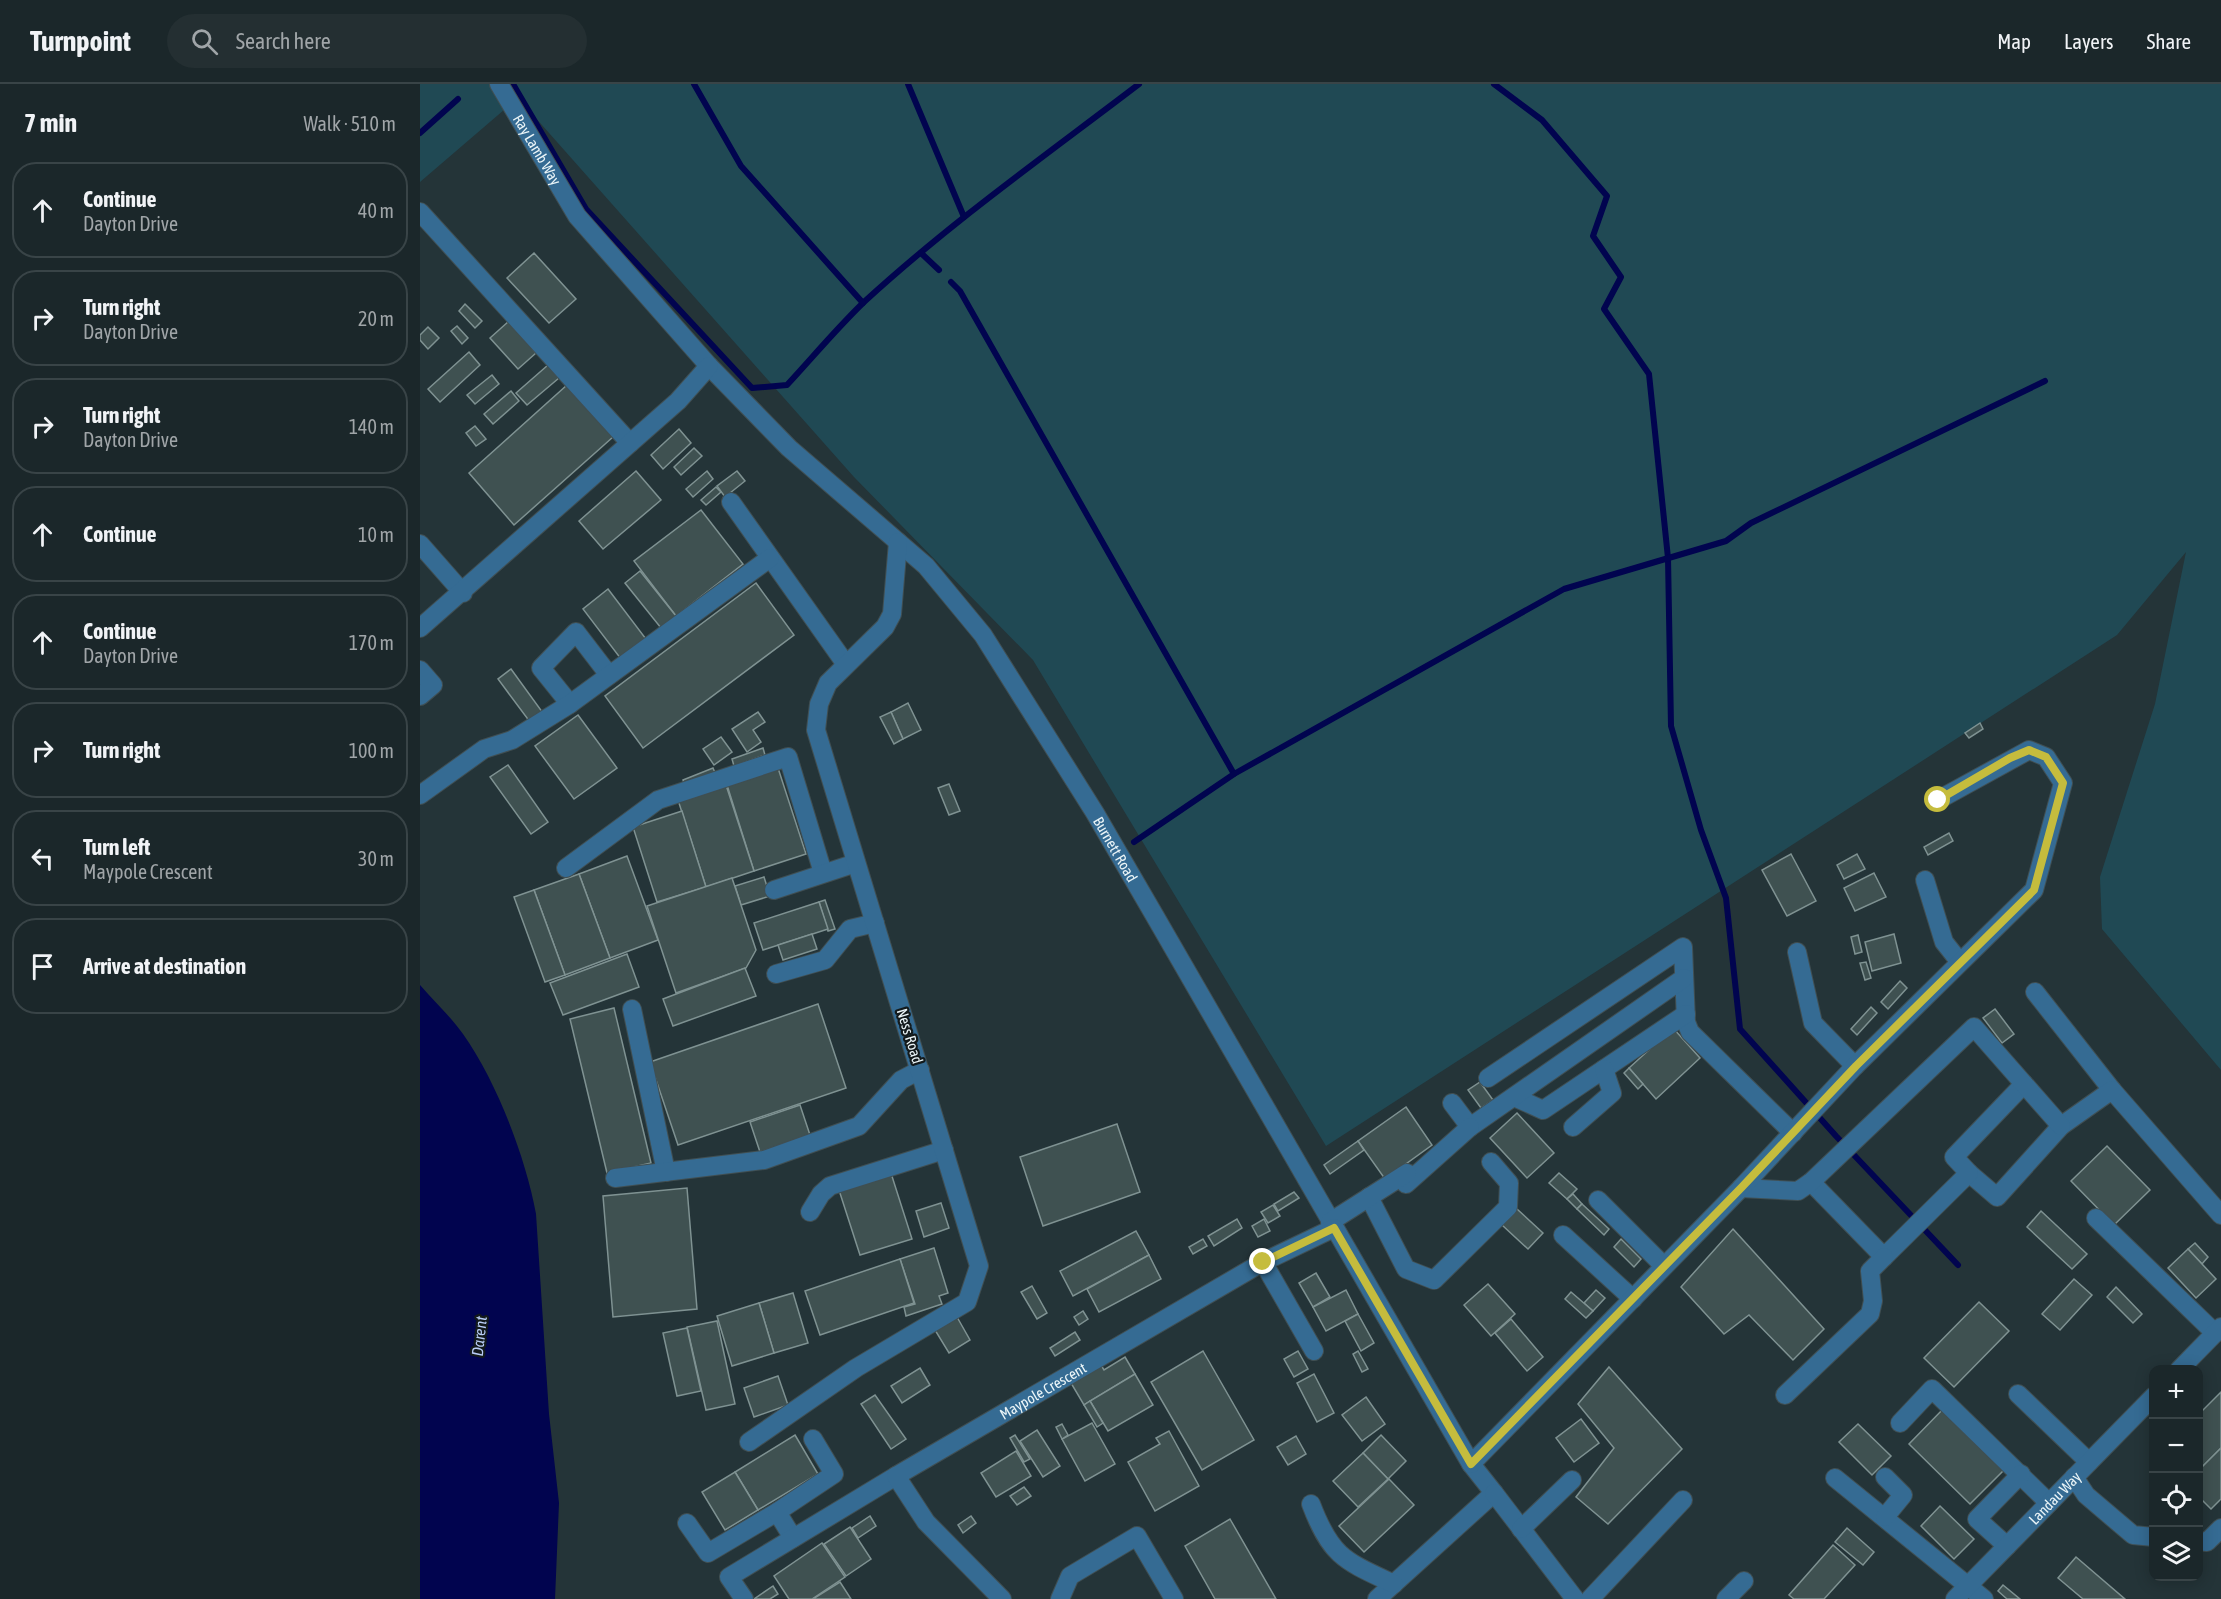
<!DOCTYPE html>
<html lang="en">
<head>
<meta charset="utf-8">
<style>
	body { margin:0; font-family:"Asap Condensed",sans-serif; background:#242f32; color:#f1f3f6 }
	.controls { position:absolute; right:18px; bottom:18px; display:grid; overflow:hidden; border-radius:12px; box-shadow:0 3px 15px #0003 }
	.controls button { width:54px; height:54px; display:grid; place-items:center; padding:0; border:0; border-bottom:2px solid #394447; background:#1b272a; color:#f1f3f6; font:30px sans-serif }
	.stop { position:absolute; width:18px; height:18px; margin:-14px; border:4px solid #c5bc3d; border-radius:50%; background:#fff }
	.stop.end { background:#c5bc3d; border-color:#fff; box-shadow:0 2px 6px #0008 }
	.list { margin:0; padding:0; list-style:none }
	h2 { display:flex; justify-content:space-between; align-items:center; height:78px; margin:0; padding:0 24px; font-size:26px }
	h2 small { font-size:20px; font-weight:400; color:#a0a5a8 }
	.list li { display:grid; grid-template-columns:39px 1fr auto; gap:18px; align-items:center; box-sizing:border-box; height:96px; margin:0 12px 12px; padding:0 12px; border:2px solid #394447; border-radius:24px }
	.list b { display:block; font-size:22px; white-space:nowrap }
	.list p { margin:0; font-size:20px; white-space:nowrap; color:#a0a5a8 }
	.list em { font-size:20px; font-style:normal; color:#a0a5a8 }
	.icon { flex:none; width:33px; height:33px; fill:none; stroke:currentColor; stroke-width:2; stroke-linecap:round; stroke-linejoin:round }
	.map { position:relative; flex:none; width:1801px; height:1515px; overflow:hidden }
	header { display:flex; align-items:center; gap:36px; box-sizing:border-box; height:84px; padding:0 30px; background:#1b272a; border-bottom:2px solid #394447 }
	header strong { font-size:28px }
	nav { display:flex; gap:33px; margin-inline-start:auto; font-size:21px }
	.search { width:420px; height:54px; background:#242f32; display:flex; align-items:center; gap:15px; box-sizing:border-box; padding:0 21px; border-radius:33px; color:#a0a5a8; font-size:22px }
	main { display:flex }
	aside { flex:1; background:#1b272a }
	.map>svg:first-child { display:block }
	.green { fill:#204954 }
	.water { fill:#01044f }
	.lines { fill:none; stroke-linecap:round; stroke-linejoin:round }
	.stream { stroke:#01044f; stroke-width:6 }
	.building { fill:#3f5151; stroke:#7f9292; stroke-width:1.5 }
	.minor-casing { stroke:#404f53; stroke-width:20 }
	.minor { stroke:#356b93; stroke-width:18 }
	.route { stroke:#c5bc3d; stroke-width:8 }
	.labels { text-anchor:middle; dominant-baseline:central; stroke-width:4.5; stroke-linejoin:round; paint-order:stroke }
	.street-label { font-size:15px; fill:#ebf5f8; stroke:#131a1c }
	.water-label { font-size:16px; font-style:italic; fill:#b8ccf6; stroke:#131a1c }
</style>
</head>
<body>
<header>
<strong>Turnpoint</strong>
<div class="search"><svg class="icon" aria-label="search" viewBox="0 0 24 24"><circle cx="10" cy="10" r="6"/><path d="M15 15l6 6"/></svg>Search here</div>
<nav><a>Map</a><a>Layers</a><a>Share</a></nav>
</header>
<main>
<aside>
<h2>7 min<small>Walk · 510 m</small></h2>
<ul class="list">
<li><svg class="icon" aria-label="ahead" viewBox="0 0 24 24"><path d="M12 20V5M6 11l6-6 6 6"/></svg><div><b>Continue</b><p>Dayton Drive</p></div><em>40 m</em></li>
<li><svg class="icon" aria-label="right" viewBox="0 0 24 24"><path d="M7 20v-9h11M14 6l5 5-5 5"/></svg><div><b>Turn right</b><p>Dayton Drive</p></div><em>20 m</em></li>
<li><svg class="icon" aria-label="right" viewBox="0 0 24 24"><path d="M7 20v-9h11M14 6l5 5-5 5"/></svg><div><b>Turn right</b><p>Dayton Drive</p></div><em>140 m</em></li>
<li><svg class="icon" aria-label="ahead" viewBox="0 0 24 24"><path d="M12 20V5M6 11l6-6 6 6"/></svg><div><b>Continue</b></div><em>10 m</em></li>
<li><svg class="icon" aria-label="ahead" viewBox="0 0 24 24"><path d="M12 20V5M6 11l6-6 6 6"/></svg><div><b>Continue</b><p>Dayton Drive</p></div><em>170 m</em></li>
<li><svg class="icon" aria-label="right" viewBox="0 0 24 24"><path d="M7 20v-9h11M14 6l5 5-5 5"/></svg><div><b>Turn right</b></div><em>100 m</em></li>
<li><svg class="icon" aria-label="left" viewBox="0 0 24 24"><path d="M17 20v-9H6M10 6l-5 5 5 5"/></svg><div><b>Turn left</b><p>Maypole Crescent</p></div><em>30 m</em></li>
<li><svg class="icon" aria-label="arrive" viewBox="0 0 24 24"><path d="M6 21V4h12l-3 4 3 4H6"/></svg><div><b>Arrive at destination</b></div></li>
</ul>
</aside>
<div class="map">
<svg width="1801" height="1515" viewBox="0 0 1801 1515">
	<rect width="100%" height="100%" fill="#243438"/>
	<path class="green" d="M0,0H1801V986L1682,845L1680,793L1735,620L1766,468L1697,551L906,1062L613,576L434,393L98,14L0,98Z"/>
	<path class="water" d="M0,901C14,917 31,933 43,950C76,996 106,1074 116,1130L129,1330L139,1419L135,1515H0Z"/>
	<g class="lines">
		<g class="stream">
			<path d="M93,0L166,125L332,304L367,301C392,274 417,244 444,218C530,139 626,71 719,0"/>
			<path d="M274,0L321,82L443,219"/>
			<path d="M488,0L544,133"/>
			<path d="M1074,0L1122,36L1187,112L1173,152L1201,193L1184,225L1229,290L1248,474L1251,642L1281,746L1306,814L1320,945L1416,1052L1538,1181"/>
			<path d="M0,49L38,15"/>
			<path d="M501,169L519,186"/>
			<path d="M531,198L540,207L814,690"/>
			<path d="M714,758L814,690L1144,505L1306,457L1331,439L1625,297"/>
		</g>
	</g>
	<g class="building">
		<path d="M114,169L156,215L129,239L87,194Z"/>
		<path d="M45,220L62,237L55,244L39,227Z"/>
		<path d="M89,237L116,269L98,285L70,254Z"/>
		<path d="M37,242L48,254L42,260L31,247Z"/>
		<path d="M8,243L19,254L8,265L0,256V251Z"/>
		<path d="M49,268L60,281L20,318L8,305Z"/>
		<path d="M128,281L139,294L107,321L96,309Z"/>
		<path d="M72,291L79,300L55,320L47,311Z"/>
		<path d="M147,301L193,353L94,441L49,389Z"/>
		<path d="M91,307L99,317L73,340L64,330Z"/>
		<path d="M55,342L66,355L56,362L46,349Z"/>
		<path d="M259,345L271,359L243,385L231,371Z"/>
		<path d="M274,364L282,372L261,391L254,383Z"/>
		<path d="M216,387L241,416L183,465L159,437Z"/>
		<path d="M287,387L293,395L273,413L266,405Z"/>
		<path d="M317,387L325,397L305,413L297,402Z"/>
		<path d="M296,403L301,408L286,421L281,416Z"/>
		<path d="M281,426L323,480L256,532L214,477Z"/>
		<path d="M220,487L256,532L241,544L205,499Z"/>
		<path d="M336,499L374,551L223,664L185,612Z"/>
		<path d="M188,505L226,555L201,575L163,525Z"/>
		<path d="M91,585L123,629L110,638L78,595Z"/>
		<path d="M488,619L501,646L483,655L471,628Z"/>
		<path d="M338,628L345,638L333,646L341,658L327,668L312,645Z"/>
		<path d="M471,628L483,655L474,660L460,633Z"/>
		<path d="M158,631L197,684L154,715L115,662Z"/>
		<path d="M1560,639L1563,645L1549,654L1545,649Z"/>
		<path d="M301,653L312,668L294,681L283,665Z"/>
		<path d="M343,664L345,671L314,682L312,675Z"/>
		<path d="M88,681L128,738L111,750L70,693Z"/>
		<path d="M293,684L296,691L265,703L263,696Z"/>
		<path d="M358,684L386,770L334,787L307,701Z"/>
		<path d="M529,700L540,727L529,731L518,704Z"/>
		<path d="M306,701L334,787L286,803L258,716Z"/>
		<path d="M262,727L286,803L237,818L213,743Z"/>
		<path d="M1529,749L1533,757L1508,771L1504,763Z"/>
		<path d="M1371,770L1396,817L1367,832L1342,786Z"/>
		<path d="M1437,770L1445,785L1424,795L1417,781Z"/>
		<path d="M207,772L238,856L190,874L159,790Z"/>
		<path d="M1454,789L1466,813L1435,827L1424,804Z"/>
		<path d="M159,790L190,874L145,891L114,806Z"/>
		<path d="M344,793L350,812L321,821L315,802Z"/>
		<path d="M312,794L336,866L326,884L256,909L227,822Z"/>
		<path d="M114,806L145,891L125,898L94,813Z"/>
		<path d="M405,816L415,845L408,847L399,818Z"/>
		<path d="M399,818L408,845L343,866L334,839Z"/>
		<path d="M392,850L397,865L363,876L358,861Z"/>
		<path d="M1474,850L1481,879L1452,887L1445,858Z"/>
		<path d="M1438,851L1442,868L1435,870L1431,853Z"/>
		<path d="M207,870L219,903L143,931L130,899Z"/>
		<path d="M1446,878L1451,894L1445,896L1440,879Z"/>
		<path d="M325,884L336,912L253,942L243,915Z"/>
		<path d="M1480,897L1487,904L1468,925L1461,918Z"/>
		<path d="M398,920L426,1004L258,1061L230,978Z"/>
		<path d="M1451,923L1457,929L1437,951L1431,945Z"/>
		<path d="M194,924L231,1079L187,1089L150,935Z"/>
		<path d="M1575,925L1594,950L1582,959L1563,934Z"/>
		<path d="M1253,944L1280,974L1236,1015L1209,984Z"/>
		<path d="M1209,984L1223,1000L1218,1005L1204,989Z"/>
		<path d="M1060,998L1073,1016L1061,1024L1048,1006Z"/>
		<path d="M380,1021L390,1051L340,1068L330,1038Z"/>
		<path d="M986,1023L1012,1061L965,1095L938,1057Z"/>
		<path d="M1097,1029L1134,1069L1107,1094L1070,1054Z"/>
		<path d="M697,1040L720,1108L623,1142L600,1073Z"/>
		<path d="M938,1057L944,1066L910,1090L904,1081Z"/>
		<path d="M1687,1062L1730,1106L1694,1141L1651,1097Z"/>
		<path d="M470,1086L492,1155L440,1171L418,1103Z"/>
		<path d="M1139,1089L1157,1105L1147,1115L1129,1099Z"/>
		<path d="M267,1104L277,1225L193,1233L183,1112Z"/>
		<path d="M874,1108L879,1114L858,1127L854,1120Z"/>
		<path d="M1153,1110L1162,1120L1157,1125L1147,1115Z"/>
		<path d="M521,1119L529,1144L504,1153L496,1127Z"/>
		<path d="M1162,1120L1189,1145L1184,1151L1157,1125Z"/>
		<path d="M853,1121L860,1132L848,1139L841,1128Z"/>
		<path d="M1097,1125L1123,1149L1108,1165L1082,1141Z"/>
		<path d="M1621,1127L1667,1170L1652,1185L1607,1143Z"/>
		<path d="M817,1135L822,1144L794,1162L788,1152Z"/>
		<path d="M844,1135L850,1147L838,1153L832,1142Z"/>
		<path d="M1313,1145L1404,1245L1373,1276L1329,1231L1304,1250L1261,1203Z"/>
		<path d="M716,1147L729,1171L653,1212L640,1187Z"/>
		<path d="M783,1155L787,1162L773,1170L769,1163Z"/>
		<path d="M1201,1155L1221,1175L1214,1183L1194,1163Z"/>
		<path d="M1775,1159L1788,1173L1782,1180L1768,1165Z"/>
		<path d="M514,1164L528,1209L519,1212L522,1220L486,1232L484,1223L495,1220L480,1175Z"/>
		<path d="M1768,1165L1796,1195L1776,1214L1748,1184Z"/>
		<path d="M729,1171L741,1195L679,1228L667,1205Z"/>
		<path d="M480,1175L494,1219L400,1251L385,1207Z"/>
		<path d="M896,1189L910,1213L893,1223L879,1199Z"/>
		<path d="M1654,1195L1672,1211L1640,1246L1622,1230Z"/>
		<path d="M1068,1200L1095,1230L1071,1252L1044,1221Z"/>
		<path d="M612,1202L627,1229L617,1235L601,1208Z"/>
		<path d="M1696,1203L1722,1230L1713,1239L1687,1213Z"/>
		<path d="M926,1206L938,1230L906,1247L893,1223Z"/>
		<path d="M1176,1206L1185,1214L1173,1227L1164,1219Z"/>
		<path d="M1151,1208L1173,1227L1166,1234L1145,1215Z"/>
		<path d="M373,1209L388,1259L354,1269L339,1219Z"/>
		<path d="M1559,1218L1589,1247L1534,1303L1504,1274Z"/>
		<path d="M339,1219L354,1269L312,1282L297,1232Z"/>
		<path d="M663,1227L668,1235L659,1241L654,1233Z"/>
		<path d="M938,1230L954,1259L941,1267L925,1237Z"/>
		<path d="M537,1233L550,1256L529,1269L515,1246Z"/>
		<path d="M1091,1235L1123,1273L1107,1287L1075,1249Z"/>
		<path d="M297,1237L315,1320L286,1326L267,1243Z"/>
		<path d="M267,1244L281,1307L257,1312L243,1249Z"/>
		<path d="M655,1248L660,1256L635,1272L630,1264Z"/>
		<path d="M783,1267L834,1356L782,1386L731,1298Z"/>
		<path d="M878,1267L888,1285L874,1293L864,1275Z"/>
		<path d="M938,1267L948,1285L942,1288L933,1270Z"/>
		<path d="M705,1273L715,1290L664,1321L651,1299L681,1281L684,1286Z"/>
		<path d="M1189,1283L1262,1365L1188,1440L1156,1413L1194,1364L1158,1320Z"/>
		<path d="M500,1284L510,1301L482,1319L471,1302Z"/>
		<path d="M715,1290L733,1321L688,1347L670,1317Z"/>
		<path d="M894,1290L914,1329L897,1338L877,1299Z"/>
		<path d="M358,1292L368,1321L334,1333L324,1304Z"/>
		<path d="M1801,1308V1364L1778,1387V1331Z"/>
		<path d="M455,1311L486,1355L471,1365L441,1320Z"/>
		<path d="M946,1313L965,1340L942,1357L922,1331Z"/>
		<path d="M670,1317L683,1339L677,1343L664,1321Z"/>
		<path d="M1525,1323L1587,1383L1550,1420L1489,1360Z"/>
		<path d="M1161,1335L1179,1359L1154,1378L1136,1354Z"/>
		<path d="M672,1339L695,1380L665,1397L642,1355Z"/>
		<path d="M642,1340L648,1351L642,1355L636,1343Z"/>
		<path d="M1438,1340L1471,1372L1452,1391L1419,1358Z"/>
		<path d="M617,1346L640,1382L623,1393L600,1357Z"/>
		<path d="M749,1347L779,1402L735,1427L708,1378L740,1360L736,1354Z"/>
		<path d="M375,1351L398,1390L338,1426L315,1388Z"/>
		<path d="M595,1351L610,1375L604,1378L590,1354Z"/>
		<path d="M961,1351L986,1377L968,1395L943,1369Z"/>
		<path d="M876,1352L886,1370L868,1381L857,1363Z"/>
		<path d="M1801,1364V1415L1791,1425L1778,1412V1387Z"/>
		<path d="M596,1367L611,1392L576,1413L561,1389Z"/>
		<path d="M943,1369L968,1395L938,1423L913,1397Z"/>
		<path d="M315,1388L338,1426L305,1446L282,1408Z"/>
		<path d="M969,1395L994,1421L944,1468L919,1442Z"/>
		<path d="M604,1403L611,1412L597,1421L590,1412Z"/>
		<path d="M1520,1422L1554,1455L1534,1475L1501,1442Z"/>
		<path d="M450,1432L456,1442L438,1454L432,1444Z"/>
		<path d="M551,1432L556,1439L543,1449L538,1441Z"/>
		<path d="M810,1435L856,1515H795L765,1462Z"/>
		<path d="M430,1443L451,1475L426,1492L404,1460Z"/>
		<path d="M1427,1444L1454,1468L1443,1481L1415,1458Z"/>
		<path d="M402,1459L425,1493L392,1515H369L354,1492Z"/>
		<path d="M1413,1461L1435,1481L1404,1515H1374L1369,1511Z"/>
		<path d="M1656,1473L1705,1515H1663L1638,1494Z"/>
		<path d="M420,1498L431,1515H393Z"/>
		<path d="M1583,1501L1600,1515H1587L1578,1507Z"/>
		<path d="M353,1502L358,1510L350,1515H334Z"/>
	</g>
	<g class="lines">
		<defs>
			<g id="minor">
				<path id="s1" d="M79,0L157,132L289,282L369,364L506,482L563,551L675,729L736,834L1051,1380L1074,1409L957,1515"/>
				<path d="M0,128L210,359"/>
				<path d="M311,418L425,579"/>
				<path d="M0,460L43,509"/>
				<path d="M0,544L258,317L289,282"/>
				<path d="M0,586L13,601L0,612"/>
				<path d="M150,620L121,584L156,548L189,591"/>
				<path d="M0,711L64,665L92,656L150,620L350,474"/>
				<path d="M146,784L238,716L368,673L403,789"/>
				<path d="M1505,796L1524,858L1539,877"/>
				<path d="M354,806L436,779"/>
				<path d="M1377,868L1393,939L1435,982"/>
				<path d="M356,890L405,876L430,845L455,839"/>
				<path d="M1615,908L1692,1006"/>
				<path d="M212,925L246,1088"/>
				<path d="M1068,994L1263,863L1266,938L1270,948L1373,1049"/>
				<path d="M1094,1013L1123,1026L1266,930"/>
				<path d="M1032,1019L1050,1043L1264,894"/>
				<path d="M1153,1043L1192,1009L1184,985"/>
				<path d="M1549,1089L1577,1113L1641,1042L1692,1006L1801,1131"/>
				<path d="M195,1094L344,1076L439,1042L481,996L500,986"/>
				<path d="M1391,1098L1464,1173L1549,1089L1534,1073L1604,1000"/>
				<path d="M986,1100L1050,1043"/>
				<path d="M1321,1104L1378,1107L1391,1098L1554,943L1641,1042"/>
				<path d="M949,1113L986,1185L1014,1196L1088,1123L1089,1099L1071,1078"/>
				<path d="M1178,1116L1244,1182"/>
				<path d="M390,1128L401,1110L410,1102L524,1066"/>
				<path d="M1676,1134L1795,1249"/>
				<path d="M910,1138L987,1089"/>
				<path d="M1143,1151L1213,1215"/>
				<path d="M843,1178L894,1267"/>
				<path d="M1759,1286L1801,1243"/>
				<path d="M1598,1310L1669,1378"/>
				<path d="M1365,1311L1450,1230L1453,1217L1450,1187L1464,1173"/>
				<path d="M1480,1339L1512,1305L1629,1419"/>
				<path d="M329,1358L436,1284L547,1218L559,1182L396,646L399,620L408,599L465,543L472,530L478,458"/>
				<path d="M1051,1380L1321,1104L1435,982L1614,806L1643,699L1626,673L1609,666L1518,716"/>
				<path d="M1654,1393L1666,1411L1713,1451L1734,1453"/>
				<path d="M1415,1394L1564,1515"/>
				<path d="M1074,1409L1155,1515"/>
				<path d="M891,1420C911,1473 925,1477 974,1500"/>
				<path d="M1465,1433L1483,1411L1465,1393"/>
				<path d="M267,1439L288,1469L357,1428"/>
				<path d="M1101,1445L1152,1396"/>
				<path d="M373,1454L357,1428L414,1390L393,1355"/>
				<path d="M1778,1457L1787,1458L1801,1444"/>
				<path d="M1587,1462L1557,1435L1601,1390"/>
				<path d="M324,1515L309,1493L476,1392"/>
				<path id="s2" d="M582,1515L506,1438L476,1392L843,1178L914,1144"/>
				<path d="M640,1515L650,1492L717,1452L754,1515"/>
				<path d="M1170,1515L1263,1416"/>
				<path d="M1306,1515L1324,1497"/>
				<path id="s3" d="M1535,1515L1734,1312"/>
			</g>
		</defs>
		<use href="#minor" class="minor-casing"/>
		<use href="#minor" class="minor"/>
	</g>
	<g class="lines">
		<path class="route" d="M843,1178L914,1144L1051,1380L1321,1104L1436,982L1614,806L1643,699L1626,673L1609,666L1590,674L1518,716"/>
	</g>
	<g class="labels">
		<g class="street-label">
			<text stroke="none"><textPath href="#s1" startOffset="76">Ray Lamb Way</textPath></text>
			<text stroke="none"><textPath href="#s1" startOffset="990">Burnett Road</textPath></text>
			<text transform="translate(490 952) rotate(73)">Ness Road</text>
			<text stroke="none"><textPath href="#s2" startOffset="333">Maypole Crescent</textPath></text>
			<text stroke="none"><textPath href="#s3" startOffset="142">Landau Way</textPath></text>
		</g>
		<g class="water-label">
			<text transform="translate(59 1252) rotate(-84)">Darent</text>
		</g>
	</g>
</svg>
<div class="controls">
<button>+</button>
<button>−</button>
<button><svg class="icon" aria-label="locate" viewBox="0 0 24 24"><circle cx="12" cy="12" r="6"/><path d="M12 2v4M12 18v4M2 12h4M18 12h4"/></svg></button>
<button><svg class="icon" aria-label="layers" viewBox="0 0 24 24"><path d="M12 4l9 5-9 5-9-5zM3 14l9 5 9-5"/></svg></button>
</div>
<div class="stop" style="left:1518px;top:716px"></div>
<div class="stop end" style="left:843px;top:1178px"></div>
</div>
</main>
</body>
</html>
